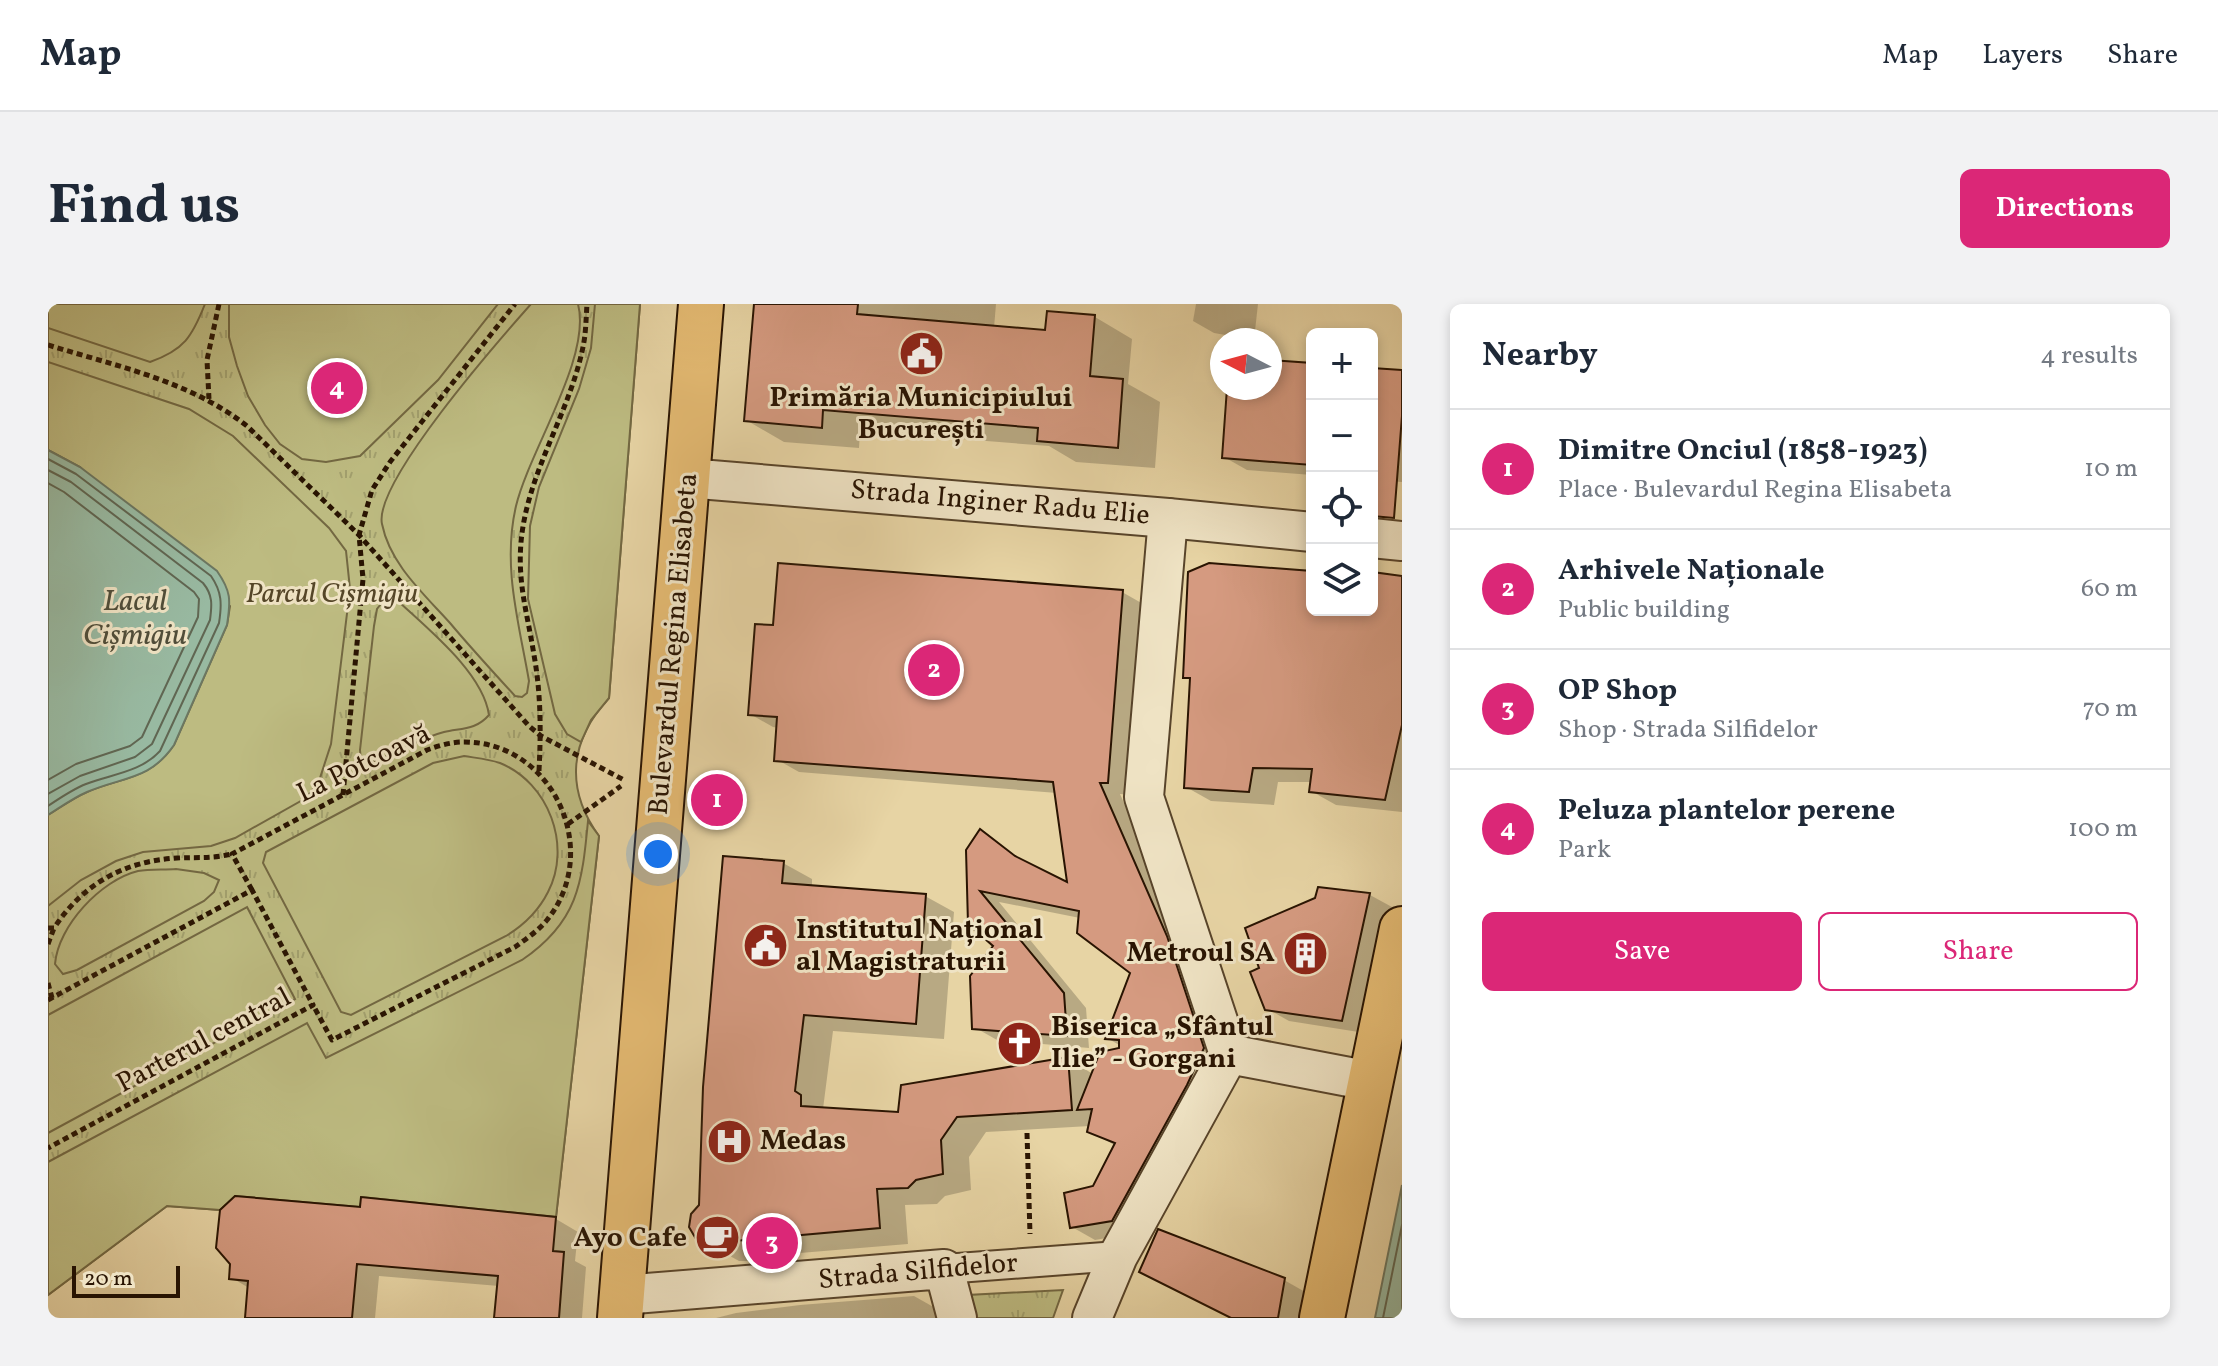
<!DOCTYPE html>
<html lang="en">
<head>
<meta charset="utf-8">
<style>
	body { margin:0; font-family:Vollkorn,serif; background:#f2f2f3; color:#1f2937 }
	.controls { position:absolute; right:24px; top:24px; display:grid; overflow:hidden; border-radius:12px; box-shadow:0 4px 12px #0003 }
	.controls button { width:72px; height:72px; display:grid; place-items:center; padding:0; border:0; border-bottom:2px solid #e0e1e3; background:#fff; color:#1f2937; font:40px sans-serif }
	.compass { position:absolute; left:1162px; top:24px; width:72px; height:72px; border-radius:50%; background:#fff; box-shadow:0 4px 12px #0003; rotate:276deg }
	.scale { position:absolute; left:24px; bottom:20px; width:108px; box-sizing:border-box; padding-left:8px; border:4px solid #291402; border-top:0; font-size:22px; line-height:28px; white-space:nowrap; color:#291402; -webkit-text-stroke:6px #efe3c4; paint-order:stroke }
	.you { position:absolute; left:610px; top:550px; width:28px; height:28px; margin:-20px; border:6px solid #fff; border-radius:50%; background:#1a73e8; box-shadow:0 0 0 12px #1a73e833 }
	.badge { display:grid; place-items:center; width:52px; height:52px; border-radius:50%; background:#db2777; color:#fff; font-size:26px; font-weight:700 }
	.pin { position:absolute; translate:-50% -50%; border:4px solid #fff; box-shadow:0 2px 8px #0006 }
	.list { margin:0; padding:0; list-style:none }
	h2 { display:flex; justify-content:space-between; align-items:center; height:104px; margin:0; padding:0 32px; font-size:34px }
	h2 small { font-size:26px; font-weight:400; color:#747a83 }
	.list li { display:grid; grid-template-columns:52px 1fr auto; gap:24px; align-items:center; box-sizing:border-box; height:120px; padding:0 32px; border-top:2px solid #e0e1e3 }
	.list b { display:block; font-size:30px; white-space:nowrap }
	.list p { margin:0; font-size:26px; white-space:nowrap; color:#747a83 }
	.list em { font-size:26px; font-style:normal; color:#747a83 }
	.actions { display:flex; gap:16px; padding:24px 32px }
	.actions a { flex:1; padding:18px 0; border:2px solid #db2777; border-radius:12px; text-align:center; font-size:28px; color:#db2777 }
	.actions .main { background:#db2777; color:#fff }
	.icon { flex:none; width:44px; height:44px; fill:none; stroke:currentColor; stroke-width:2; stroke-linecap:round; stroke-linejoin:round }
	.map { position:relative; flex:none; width:1354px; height:1014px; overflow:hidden; border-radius:12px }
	header { display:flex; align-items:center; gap:48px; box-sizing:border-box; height:112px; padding:0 40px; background:#fff; border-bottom:2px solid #e0e1e3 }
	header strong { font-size:38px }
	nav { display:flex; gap:44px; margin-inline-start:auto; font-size:28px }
	.intro { display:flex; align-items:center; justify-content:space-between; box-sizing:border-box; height:192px; padding:0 48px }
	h1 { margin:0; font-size:56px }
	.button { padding:20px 36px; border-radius:12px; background:#db2777; color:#fff; font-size:28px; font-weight:700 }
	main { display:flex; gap:48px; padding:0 48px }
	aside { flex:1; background:#fff; border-radius:12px; box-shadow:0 4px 12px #0003 }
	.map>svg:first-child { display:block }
	.park { fill:url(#park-tufts); stroke:#736842; stroke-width:2 }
	.garden { fill:#bdbb81; stroke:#736842; stroke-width:2 }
	.water { fill:#98b9a1; stroke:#6c7761; stroke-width:2 }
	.shadow { fill:#0003 }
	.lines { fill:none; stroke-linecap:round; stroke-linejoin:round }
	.shore { stroke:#606652; stroke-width:2 }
	.building { fill:#d59a80; stroke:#291402; stroke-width:2 }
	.pedestrian-casing { stroke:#58442a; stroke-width:32 }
	.minor-casing { stroke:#58442a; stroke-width:42 }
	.primary-casing { stroke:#291402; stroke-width:48 }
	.path { stroke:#291402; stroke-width:5; stroke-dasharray:6 4; stroke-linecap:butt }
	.pedestrian { stroke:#efe3c4; stroke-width:28 }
	.minor { stroke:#efe3c4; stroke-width:38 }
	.primary { stroke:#e4ba72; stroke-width:44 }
	.labels { text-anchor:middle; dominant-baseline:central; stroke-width:6; stroke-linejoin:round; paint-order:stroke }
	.poi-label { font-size:28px; font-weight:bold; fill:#291402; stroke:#efe3c4; text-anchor:start }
	.street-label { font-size:28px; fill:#291402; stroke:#efe3c4 }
	.park-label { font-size:28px; font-style:italic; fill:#554628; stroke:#efe3c4 }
	.water-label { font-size:30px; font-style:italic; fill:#504e3a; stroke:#efe3c4 }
</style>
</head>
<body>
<header>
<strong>Map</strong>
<nav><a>Map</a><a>Layers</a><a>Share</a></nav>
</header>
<div class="intro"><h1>Find us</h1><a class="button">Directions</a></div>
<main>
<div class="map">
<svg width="1354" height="1014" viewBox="0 0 1354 1014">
	<defs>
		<pattern id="park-tufts" width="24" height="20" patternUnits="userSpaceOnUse" patternTransform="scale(2)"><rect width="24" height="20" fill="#bdbb81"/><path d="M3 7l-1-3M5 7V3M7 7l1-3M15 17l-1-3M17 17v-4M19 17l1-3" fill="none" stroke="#a2a06e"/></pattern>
	</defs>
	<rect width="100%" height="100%" fill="#e7d4a4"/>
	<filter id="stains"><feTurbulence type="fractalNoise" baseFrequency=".0025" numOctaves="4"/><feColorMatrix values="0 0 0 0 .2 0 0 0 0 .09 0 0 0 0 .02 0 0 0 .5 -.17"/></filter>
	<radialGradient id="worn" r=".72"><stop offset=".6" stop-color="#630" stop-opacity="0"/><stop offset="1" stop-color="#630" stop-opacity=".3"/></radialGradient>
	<g class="park">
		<path d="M0,0H592L561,394C521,437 517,485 551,532L508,913L314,893L312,903L187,892L172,906L119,902L0,991Z"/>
		<path d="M1015,986L1005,1014H927L920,991Z"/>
	</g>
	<g class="garden">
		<path d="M0,0H157C144,33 136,46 102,58L0,24Z"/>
		<path d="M181,0H450L390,76L312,152L278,158L254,155L232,140L217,121L200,92L189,62L181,33Z"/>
		<path d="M483,0H530C544,53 481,147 468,202C454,262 471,319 481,377L479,389L474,393L467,392C445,368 423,344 402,319C375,289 342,260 334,220C325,179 452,35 483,0Z"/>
		<path d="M547,0H592L561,394L543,416L533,438L519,430L507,410L480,295L482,222L491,183L531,85L543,44Z"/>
		<path d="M0,58L141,105L185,132L281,224L298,247L302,285L283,440L271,477L258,494L187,534L163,542L95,548L68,557L33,576L0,602V511C13,503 25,494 39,488C74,473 102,476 126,441L179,321L182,302L32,163L0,146Z"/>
		<path d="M337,295L350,297C381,326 435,369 441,411C428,426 414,424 396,428C368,435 346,452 320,459L313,457L312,446L326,322L329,305Z"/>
		<path d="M416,452C428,454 440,455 452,459C501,479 524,542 500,588C490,608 476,621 458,632L303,711L293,708L215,559L218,548L385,459Z"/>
		<path d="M540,517L551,532L508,913L314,893L312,903L187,892L172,906L119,902L0,991V858L259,719L278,754L474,656C530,618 534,580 540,517Z"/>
		<path d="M128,565L156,569L171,576L166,588L156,597L29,666L15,670L7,660C10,622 53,576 90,567C102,565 116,566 128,565Z"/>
		<path d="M199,603L247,695L0,829V711Z"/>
	</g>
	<g class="water">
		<path d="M0,146L32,163L169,267C183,287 183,296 179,321L126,441C101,477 76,472 39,488C25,494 13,503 0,511Z"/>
		<path d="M1354,881V1014H1327Z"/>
	</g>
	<g class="shadow">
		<path d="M708,0H948L946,24L999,28L1047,13L1084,35L1080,80L1112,98L1107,164L1028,158L1001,142L812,127L811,144L736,138L698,116Z"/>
		<path d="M1148,0H1210L1206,36L1166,29L1145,17Z"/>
		<path d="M1222,58L1264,61V171L1199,166L1176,153L1181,84H1222Z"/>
		<path d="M1324,66L1354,68V178L1324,176Z"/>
		<path d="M1264,269V306H1324V274H1354V508L1288,501L1263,487L1265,478H1230L1226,501L1163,497L1138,483L1144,376L1137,373Z"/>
		<path d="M1074,288L1097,301L1082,491L1072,490L1141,646L1178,758L1087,929L1047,936L1024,923L1068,842L1041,827L1042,822L938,828L921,853L923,886L897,892L889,900L857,901L860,940L716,952L702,957H691L649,934L653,902L735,559L764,575V583L877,592L906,608L896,735L785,727L775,805L852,810L1020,755L1045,770L1073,746V742L1059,734L1085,668L1032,614L951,598L1038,704L1041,744L949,736L926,723L948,642L922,619L933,528L983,562L1021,581L1009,489L751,468L728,455L731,424L725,423L702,410L726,323Z"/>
		<path d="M1322,591L1344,603L1317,729L1241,717L1218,704L1214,665Z"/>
		<path d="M314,905L508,915L530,928L527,957L538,963L534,1014H448L451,982L331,972L327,1014H199L201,984L184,974Z"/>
		<path d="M1236,976L1259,989L1254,1014H1184Z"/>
		<path d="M866,992L905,1014H668L688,1009L752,1001Z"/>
	</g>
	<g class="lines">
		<g class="shore">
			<path d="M0,155L28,170L163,272C174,288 174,300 171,319L112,447C93,468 64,470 38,480C25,485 12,494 0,502"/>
			<path d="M0,166L23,178L155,279C165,291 164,301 162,316L104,440L87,453L32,472L0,490"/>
			<path d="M0,179L16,188L146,288L151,295L150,313L94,433L82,442L28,460L0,476"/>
			<path d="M1335,1014L1354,921"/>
		</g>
	</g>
	<g class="building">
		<path d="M706,0H810L809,10L997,26L999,7L1047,11L1042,72L1075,75L1070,144L989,137L990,124L775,106L774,124L696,117Z"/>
		<path d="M1222,56L1264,59V161L1174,154L1179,84H1222Z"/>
		<path d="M1324,64L1354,66V112L1346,214L1324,212Z"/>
		<path d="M730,259L1075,286L1060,479H1052L1119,632L1156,744L1139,781L1064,917L1022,924L1016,889L1045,882L1067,839L1039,828L1044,805L1029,806L1052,748L1071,744V736L1057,735L1082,669L1029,629L1031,607L932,587L1016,689L1019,732L924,725L922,672L945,642L920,620L918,546L932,525L967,552L1019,578L1005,478L726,457L729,413L700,411L707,320L725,321Z"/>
		<path d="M1161,259L1264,267V306H1324V268L1354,272V421L1337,496L1261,488L1264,465L1205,464L1201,488L1136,484L1142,374H1135L1140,268Z"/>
		<path d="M675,552L736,557L734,579L878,590L868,720L756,711L747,787L753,791V802L850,808L853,781L1020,753L1024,806L909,813L893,836L895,870L868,876L860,884L829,885L832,924L686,937L673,941H660L648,935L641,923L643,910L651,901L655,783Z"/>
		<path d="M1270,583L1322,589L1294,717L1217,706L1202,668L1211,664L1197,624L1267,594Z"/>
		<path d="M187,892L312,903L313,893L508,913L505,947L516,948L511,1014H446L450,972L309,960L304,1014H197L200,977L181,975L182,960L168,944L172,906Z"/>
		<path d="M1110,925L1237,974L1230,1014H1183L1091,968Z"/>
	</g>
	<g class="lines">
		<defs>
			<path id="pedestrian" d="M896,965L1070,952"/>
			<g id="minor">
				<path d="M639,174L1120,214L1264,228"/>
				<path d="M1324,234L1354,237"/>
				<path d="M1181,750L1322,777"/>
				<path d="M574,991L896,965L909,1014"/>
				<path d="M1044,1014L1070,952L1181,750L1096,493L1120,214"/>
			</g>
			<g id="primary">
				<path d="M572,1014L653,0"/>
				<path d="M1274,1014L1354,625"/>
			</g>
		</defs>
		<use href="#pedestrian" class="pedestrian-casing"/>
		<use href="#minor" class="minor-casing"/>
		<use href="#primary" class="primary-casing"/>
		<g class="path">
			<path d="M0,41C68,62 142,77 199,122L311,231L481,422L493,432L576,476"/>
			<path d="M161,95L159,56L171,0"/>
			<path d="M491,467C493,427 493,390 486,351C479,307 468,275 474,229C483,163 522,107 535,43C538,29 538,14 539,0"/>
			<path d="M295,491L315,275L311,231L324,186L342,158L467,0"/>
			<path d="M520,520L573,482"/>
			<path d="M204,586L184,550L379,446C390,442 403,438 415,438C505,437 555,547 499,616C490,627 478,635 467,643L284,736L265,701"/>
			<path d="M0,624H6C35,580 76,557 129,554C150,553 162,555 184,550"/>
			<path d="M0,640L6,624"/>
			<path d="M0,679L4,694"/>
			<path d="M0,696L204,586L265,701L0,844"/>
			<path d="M979,829L982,930"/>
		</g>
		<use href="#pedestrian" class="pedestrian"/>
		<use href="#minor" class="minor"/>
		<use href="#primary" class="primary"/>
	</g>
	<defs>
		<symbol id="civic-disc" viewBox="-11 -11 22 22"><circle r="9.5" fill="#8f2418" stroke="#efe3c4"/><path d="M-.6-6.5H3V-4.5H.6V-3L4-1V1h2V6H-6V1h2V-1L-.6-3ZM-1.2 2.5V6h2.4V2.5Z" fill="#fff"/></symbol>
		<symbol id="building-disc" viewBox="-11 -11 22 22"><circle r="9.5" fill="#8f2418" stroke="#efe3c4"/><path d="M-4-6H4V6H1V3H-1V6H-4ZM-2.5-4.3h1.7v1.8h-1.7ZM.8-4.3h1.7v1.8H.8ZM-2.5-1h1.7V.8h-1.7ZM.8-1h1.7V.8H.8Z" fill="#fff"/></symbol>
		<symbol id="church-disc" viewBox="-11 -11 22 22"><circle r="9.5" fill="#8f2418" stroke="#efe3c4"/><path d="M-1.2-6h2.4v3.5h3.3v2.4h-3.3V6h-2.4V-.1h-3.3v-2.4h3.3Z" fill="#fff"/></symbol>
		<symbol id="hospital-disc" viewBox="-11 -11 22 22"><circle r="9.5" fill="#8f2418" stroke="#efe3c4"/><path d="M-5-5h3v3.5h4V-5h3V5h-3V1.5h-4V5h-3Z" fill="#fff"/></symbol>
		<symbol id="cafe-disc" viewBox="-11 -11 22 22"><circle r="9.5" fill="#8f2418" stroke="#efe3c4"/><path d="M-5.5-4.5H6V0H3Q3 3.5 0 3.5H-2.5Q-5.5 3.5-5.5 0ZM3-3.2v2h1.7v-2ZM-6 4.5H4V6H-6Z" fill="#fff"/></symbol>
	</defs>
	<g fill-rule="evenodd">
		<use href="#civic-disc" x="848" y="24" width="51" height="51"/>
		<use href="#civic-disc" x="692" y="616" width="51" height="51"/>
		<use href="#building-disc" x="1232" y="624" width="51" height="51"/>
		<use href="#church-disc" x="946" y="714" width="51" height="51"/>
		<use href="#hospital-disc" x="656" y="812" width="51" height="51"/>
		<use href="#cafe-disc" x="644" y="908" width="51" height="51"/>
	</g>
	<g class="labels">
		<g class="poi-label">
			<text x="873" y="94" text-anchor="middle">Primăria Municipiului<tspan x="873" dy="32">București</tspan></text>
			<text x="748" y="626">Institutul Național<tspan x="748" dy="32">al Magistraturii</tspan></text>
			<text x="1227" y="649" text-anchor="end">Metroul SA</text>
			<text x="1003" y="723">Biserica „Sfântul<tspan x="1003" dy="32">Ilie” - Gorgani</tspan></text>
			<text x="712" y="837">Medas</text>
			<text x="639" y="934" text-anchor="end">Ayo Cafe</text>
		</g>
		<g class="street-label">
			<text transform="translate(952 199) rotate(5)">Strada Inginer Radu Elie</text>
			<text transform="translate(626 340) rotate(-85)">Bulevardul Regina Elisabeta</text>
			<text transform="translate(316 460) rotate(-26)">La Potcoavă</text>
			<text transform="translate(156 737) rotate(-28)">Parterul central</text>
			<text transform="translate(870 968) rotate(-5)">Strada Silfidelor</text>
		</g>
		<g class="park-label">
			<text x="284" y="290">Parcul Cișmigiu</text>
		</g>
		<g class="water-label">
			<text x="87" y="298">Lacul<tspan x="87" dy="34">Cișmigiu</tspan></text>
		</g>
	</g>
	<rect width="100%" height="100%" filter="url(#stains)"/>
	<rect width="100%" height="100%" fill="url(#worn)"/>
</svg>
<div class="controls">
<button>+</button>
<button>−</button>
<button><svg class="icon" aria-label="locate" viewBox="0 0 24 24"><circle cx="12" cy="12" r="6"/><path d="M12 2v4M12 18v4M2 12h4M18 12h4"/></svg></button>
<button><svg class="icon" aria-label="layers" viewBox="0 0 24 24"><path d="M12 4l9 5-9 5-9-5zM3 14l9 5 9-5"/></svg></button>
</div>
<svg class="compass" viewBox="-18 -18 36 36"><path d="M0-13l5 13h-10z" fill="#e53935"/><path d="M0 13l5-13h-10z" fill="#747a83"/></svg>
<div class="scale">20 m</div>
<div class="you"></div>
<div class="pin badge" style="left:669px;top:496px">1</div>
<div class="pin badge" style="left:886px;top:366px">2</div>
<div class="pin badge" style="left:724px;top:939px">3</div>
<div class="pin badge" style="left:289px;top:84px">4</div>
</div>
<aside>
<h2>Nearby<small>4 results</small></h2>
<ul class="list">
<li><span class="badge">1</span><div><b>Dimitre Onciul (1858-1923)</b><p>Place · Bulevardul Regina Elisabeta</p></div><em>10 m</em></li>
<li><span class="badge">2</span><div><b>Arhivele Naționale</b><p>Public building</p></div><em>60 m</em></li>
<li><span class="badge">3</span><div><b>OP Shop</b><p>Shop · Strada Silfidelor</p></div><em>70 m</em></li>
<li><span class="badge">4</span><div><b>Peluza plantelor perene</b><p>Park</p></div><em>100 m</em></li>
</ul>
<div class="actions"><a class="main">Save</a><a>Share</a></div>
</aside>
</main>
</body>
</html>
